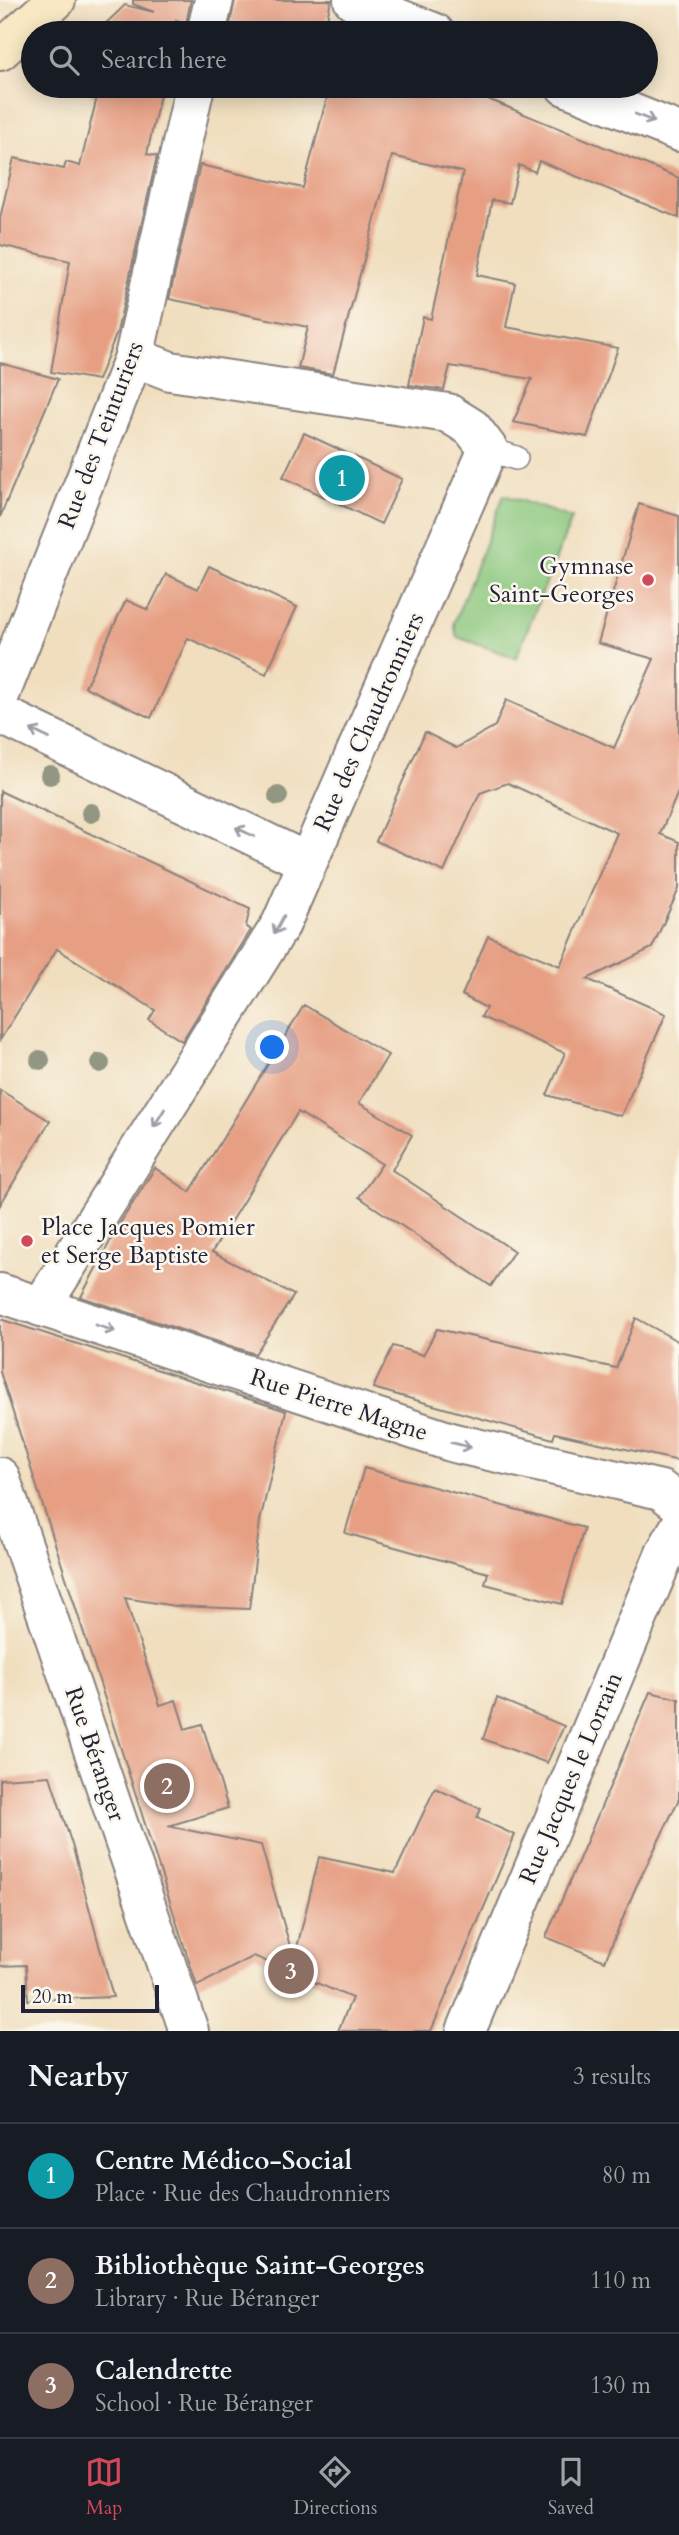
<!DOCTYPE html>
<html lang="en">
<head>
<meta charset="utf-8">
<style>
	body { margin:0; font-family:Cardo,serif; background:#242831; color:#f1f3f6 }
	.scale { position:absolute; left:21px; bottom:18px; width:138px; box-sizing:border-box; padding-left:7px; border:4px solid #22223b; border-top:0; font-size:19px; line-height:24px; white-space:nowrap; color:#22223b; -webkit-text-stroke:5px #fbf7ec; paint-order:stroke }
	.you { position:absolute; left:273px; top:1048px; width:24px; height:24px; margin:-18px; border:5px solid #fff; border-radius:50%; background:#1a73e8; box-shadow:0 0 0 10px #1a73e833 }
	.badge { display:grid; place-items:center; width:46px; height:46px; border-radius:50%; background:#d1495b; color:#fff; font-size:23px; font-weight:700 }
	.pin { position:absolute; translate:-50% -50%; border:4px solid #fff; box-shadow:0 2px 7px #0006 }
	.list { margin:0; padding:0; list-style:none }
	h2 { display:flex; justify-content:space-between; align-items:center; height:91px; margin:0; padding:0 28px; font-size:30px }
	h2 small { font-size:23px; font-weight:400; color:#9ea1a6 }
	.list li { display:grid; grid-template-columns:46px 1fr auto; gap:21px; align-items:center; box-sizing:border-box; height:105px; padding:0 28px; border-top:2px solid #363941 }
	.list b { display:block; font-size:26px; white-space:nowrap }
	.list p { margin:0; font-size:23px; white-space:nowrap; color:#9ea1a6 }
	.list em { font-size:23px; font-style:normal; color:#9ea1a6 }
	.icon { flex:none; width:38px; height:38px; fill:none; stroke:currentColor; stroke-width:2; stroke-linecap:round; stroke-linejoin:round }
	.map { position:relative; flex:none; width:679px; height:2031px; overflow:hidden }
	.search { position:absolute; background:#171b24; box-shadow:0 4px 18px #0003; left:21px; right:21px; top:21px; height:77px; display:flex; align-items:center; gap:18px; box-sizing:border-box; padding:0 24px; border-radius:38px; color:#9ea1a6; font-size:26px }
	.sheet { height:406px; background:#171b24 }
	nav { display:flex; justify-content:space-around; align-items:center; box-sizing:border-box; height:98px; border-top:2px solid #363941; background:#171b24; font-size:19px; color:#9ea1a6 }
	nav a { display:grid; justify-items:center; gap:4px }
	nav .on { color:#d1495b }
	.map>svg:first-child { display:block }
	.green { fill:#88c67c; stroke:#55745c; stroke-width:2 }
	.building { fill:#e69f83 }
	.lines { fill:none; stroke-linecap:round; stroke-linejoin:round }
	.lane-casing { stroke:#89807c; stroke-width:26 }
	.street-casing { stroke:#89807c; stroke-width:42 }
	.secondary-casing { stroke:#89807c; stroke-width:42 }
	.lane { stroke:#fff; stroke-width:23 }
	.street { stroke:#fff; stroke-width:38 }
	.secondary { stroke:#f8e8c3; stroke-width:38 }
	.tree { fill:#929683 }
	.oneway { stroke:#9c9ca7 }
	.poi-dot { fill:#d1495b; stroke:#fbf7ec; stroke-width:2.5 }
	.labels { text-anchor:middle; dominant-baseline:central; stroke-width:5; stroke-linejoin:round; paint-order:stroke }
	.street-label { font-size:24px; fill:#22223b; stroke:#fbf7ec }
	.poi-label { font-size:24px; fill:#22223b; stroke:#fbf7ec; text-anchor:end }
</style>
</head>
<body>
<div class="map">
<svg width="679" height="2031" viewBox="0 0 679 2031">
	<rect width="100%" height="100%" fill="#fbf7ec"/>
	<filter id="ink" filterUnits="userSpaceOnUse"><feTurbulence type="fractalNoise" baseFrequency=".0143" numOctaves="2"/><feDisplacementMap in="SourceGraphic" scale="14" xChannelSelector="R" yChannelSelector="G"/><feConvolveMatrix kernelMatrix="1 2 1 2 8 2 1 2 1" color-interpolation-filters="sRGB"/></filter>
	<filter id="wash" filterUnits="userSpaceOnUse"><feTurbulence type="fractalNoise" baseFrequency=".00686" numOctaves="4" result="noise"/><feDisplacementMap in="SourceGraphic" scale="28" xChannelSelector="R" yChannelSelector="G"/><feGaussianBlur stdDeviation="1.57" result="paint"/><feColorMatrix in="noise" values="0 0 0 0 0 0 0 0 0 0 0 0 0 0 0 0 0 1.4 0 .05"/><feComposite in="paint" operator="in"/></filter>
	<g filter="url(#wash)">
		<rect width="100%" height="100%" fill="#f0debe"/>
		<path class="green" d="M504,495L572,518L516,658L457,637L454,623Z"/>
		<g id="blocks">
			<g class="building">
				<path d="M133,0H191L186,24L176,20L174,33H100L101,28L125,5L154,12L133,4Z"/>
				<path d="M235,0H331L324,33H228Z"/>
				<path d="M92,86H162L147,154L157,156L117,332L98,380L51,372L70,261L0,245V218L14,158L64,169L66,162L80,166L97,97L91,95Z"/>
				<path d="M330,86H413L469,98L471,92L679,178V218L539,161L535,172L519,165L510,203L492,200L477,275L515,283L506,327L618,348L587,437L513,422L532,379L450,366L444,390L409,385L423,317L431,319L463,172L392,156L333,374L298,368L308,327L169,299L200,165L303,188Z"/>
				<path d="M0,363L58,379L0,517Z"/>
				<path d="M304,433L402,479L381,524L283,477Z"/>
				<path d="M639,504L679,516V790L660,834L679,842V889L652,948L587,979L666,1014L621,1116L547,1095L565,1053L481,1017L486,1008L462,995L488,936L560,966L617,833L508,783L480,793L444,872L376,841L425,732L456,748L495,726L506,700L614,748L654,659L598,643Z"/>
				<path d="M209,566L297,607L266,674L188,638L151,718L85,687L126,600L148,610L166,574L198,589Z"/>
				<path d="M0,791L250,909L246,926L251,930L182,1041L149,1020L155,1010L57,949L0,1040Z"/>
				<path d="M304,1005L388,1055L359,1103L412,1135L392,1170L514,1251L491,1286L359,1197L382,1164L298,1112L212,1252L294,1295L255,1354L81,1297L117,1228L155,1168L190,1192Z"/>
				<path d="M0,1090L50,1121L0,1205Z"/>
				<path d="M636,1318L679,1342V1461L555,1433L553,1439L373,1388L393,1346L423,1355L437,1329L616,1368Z"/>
				<path d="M0,1319L286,1411L260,1521L249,1609L175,1606L125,1598L160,1705L176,1700L185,1729L202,1724L228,1808L168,1826L261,1845L294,1960L319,1857L395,1873L435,1788L481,1809L477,1818L515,1835L431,2031H338L352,1998L254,1956L197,1986L0,1372Z"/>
				<path d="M364,1468L584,1528L562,1604L485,1584L488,1573L345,1533Z"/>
				<path d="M650,1692L679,1699V1799L635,1889L605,1961L546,1937Z"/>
				<path d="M497,1698L564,1726L547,1763L483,1739Z"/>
				<path d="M50,1776L73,1848L113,1997L28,2000L26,1965L0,1966V1779Z"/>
			</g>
		</g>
	</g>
	<g filter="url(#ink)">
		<use href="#blocks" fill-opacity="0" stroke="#89807c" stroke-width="2"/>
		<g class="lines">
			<defs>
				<path id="lane" d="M488,449L516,458"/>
				<g id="street">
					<path d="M353,0L435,33"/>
					<path d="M206,33L214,0"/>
					<path d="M565,86L679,132"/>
					<path d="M0,695L134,357L195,86"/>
					<path d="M0,714L307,862"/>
					<path d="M0,1293L454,1443L661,1490L679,1504"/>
					<path d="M41,1307L281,924L488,449L472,428L448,413L170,371L134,357"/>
					<path d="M0,1477L189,2031"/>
					<path d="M466,2031L666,1551L679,1528"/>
				</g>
				<path id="secondary" d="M0,51L56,0"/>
			</defs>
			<use href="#lane" class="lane-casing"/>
			<use href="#street" class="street-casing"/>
			<use href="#secondary" class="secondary-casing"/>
			<use href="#lane" class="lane"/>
			<use href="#street" class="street"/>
			<use href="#secondary" class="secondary"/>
		</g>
		<g class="tree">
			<circle cx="50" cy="775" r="10"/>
			<circle cx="278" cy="796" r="10"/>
			<circle cx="91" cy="813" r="10"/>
			<circle cx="40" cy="1060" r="10"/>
			<circle cx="100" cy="1063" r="10"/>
		</g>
		<defs><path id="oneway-shaft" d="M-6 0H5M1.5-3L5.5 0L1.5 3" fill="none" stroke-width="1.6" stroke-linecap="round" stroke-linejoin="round" transform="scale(1.75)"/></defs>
		<g class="oneway">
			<use href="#oneway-shaft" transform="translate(645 118) rotate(22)"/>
			<use href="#oneway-shaft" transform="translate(40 734) rotate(-154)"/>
			<use href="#oneway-shaft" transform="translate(245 832) rotate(-154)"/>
			<use href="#oneway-shaft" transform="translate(279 925) rotate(118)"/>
			<use href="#oneway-shaft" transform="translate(159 1118) rotate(122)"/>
			<use href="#oneway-shaft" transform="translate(105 1328) rotate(18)"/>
			<use href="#oneway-shaft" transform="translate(461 1445) rotate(14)"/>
		</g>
	</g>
	<g class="poi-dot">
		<circle cx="648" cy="580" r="7"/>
		<circle cx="27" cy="1241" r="7"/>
	</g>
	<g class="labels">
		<g class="street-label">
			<text transform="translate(101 435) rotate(-69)">Rue des Teinturiers</text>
			<text transform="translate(369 722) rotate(-66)">Rue des Chaudronniers</text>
			<text transform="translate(339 1405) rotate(18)">Rue Pierre Magne</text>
			<text transform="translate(95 1754) rotate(71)">Rue Béranger</text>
			<text transform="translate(571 1778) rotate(-67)">Rue Jacques le Lorrain</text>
		</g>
		<g class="poi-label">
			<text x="634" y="566">Gymnase<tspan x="634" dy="28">Saint-Georges</tspan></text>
			<text x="41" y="1227" text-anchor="start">Place Jacques Pomier<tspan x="41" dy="28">et Serge Baptiste</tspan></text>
		</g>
	</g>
</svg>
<div class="scale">20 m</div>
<div class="you"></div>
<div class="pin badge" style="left:342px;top:478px;background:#0f9aa8">1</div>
<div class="pin badge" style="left:167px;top:1786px;background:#8d6e63">2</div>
<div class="pin badge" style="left:291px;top:1971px;background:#8d6e63">3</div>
<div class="search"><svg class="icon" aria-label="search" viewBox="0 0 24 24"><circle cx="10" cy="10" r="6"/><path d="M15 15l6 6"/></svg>Search here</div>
</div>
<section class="sheet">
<h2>Nearby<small>3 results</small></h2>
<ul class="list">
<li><span class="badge" style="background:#0f9aa8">1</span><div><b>Centre Médico-Social</b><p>Place · Rue des Chaudronniers</p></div><em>80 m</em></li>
<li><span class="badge" style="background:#8d6e63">2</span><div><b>Bibliothèque Saint-Georges</b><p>Library · Rue Béranger</p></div><em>110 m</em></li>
<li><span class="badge" style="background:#8d6e63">3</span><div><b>Calendrette</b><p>School · Rue Béranger</p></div><em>130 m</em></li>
</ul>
</section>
<nav>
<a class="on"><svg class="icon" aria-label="map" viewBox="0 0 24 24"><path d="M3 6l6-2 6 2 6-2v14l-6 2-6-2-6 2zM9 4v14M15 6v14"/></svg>Map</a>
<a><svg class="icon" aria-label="directions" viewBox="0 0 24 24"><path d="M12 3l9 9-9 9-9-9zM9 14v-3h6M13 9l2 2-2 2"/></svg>Directions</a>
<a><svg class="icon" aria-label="saved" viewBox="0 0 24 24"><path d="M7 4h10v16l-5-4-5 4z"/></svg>Saved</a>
</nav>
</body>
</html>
